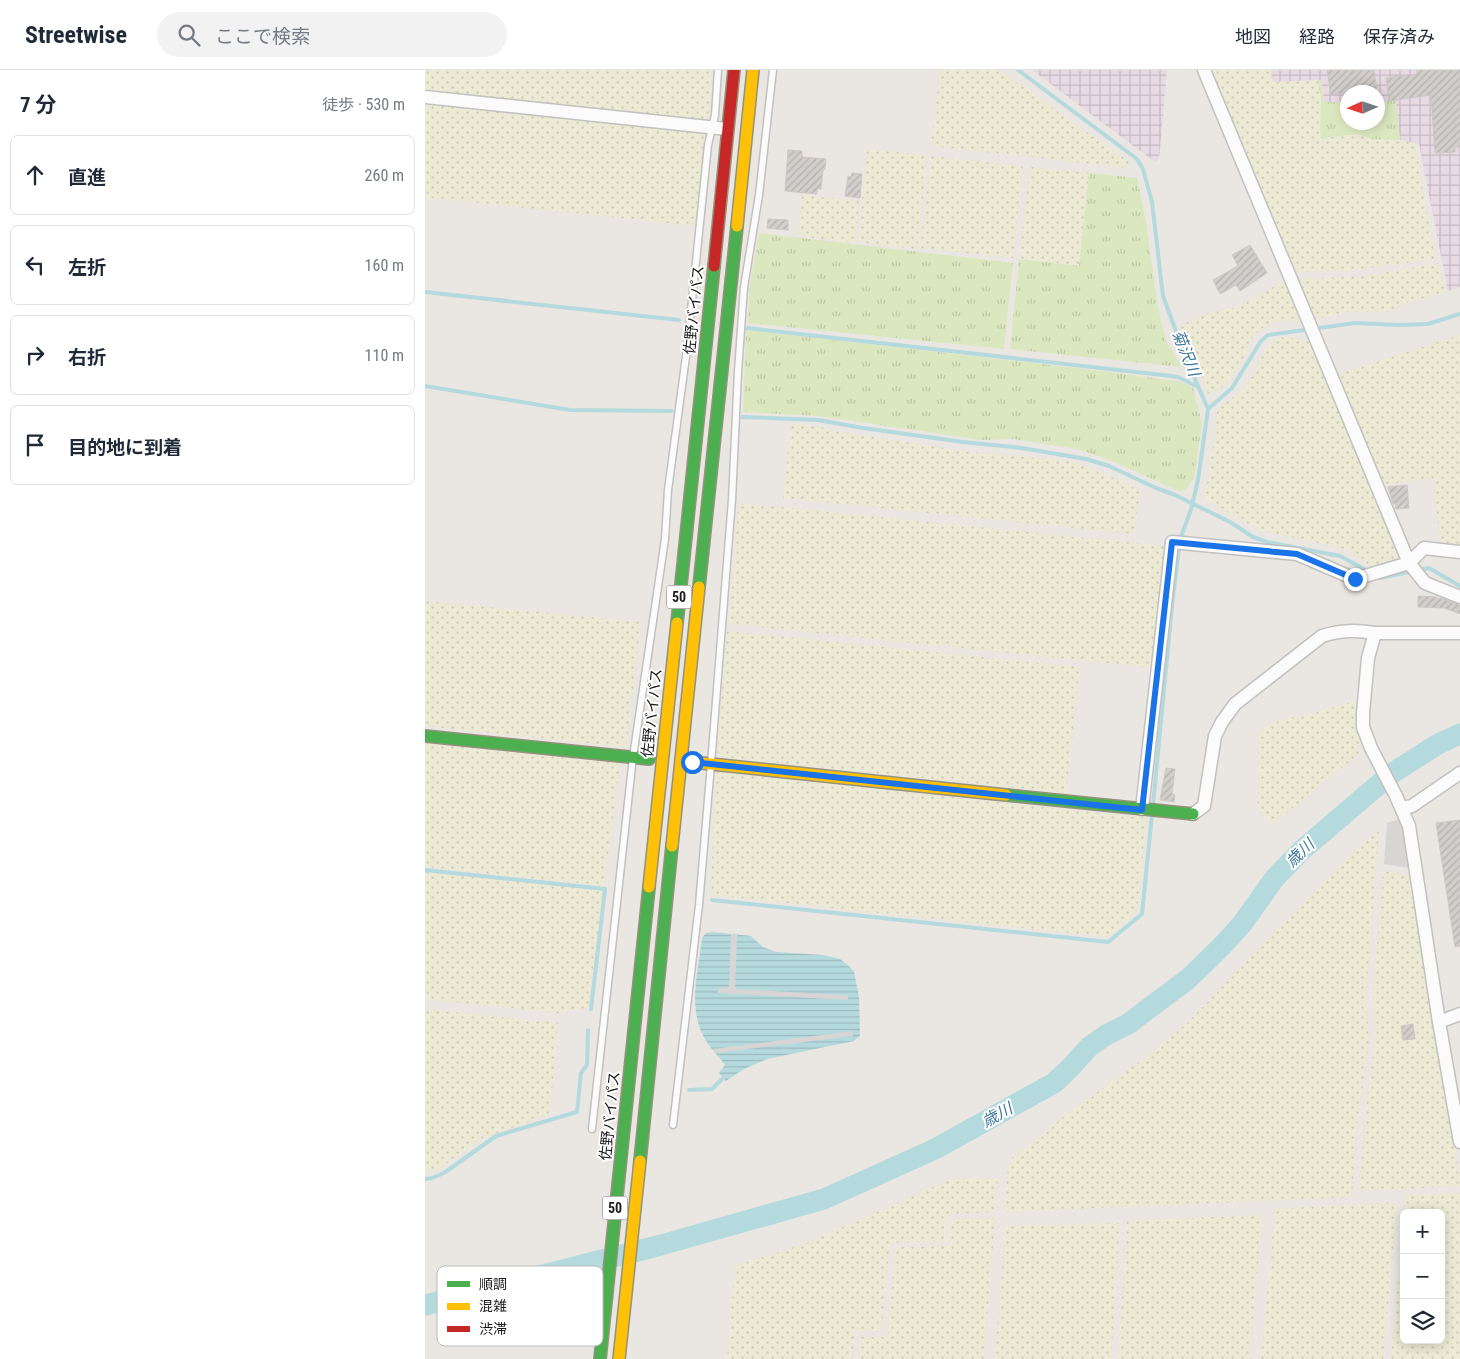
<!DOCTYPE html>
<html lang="ja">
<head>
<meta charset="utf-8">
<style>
	body { margin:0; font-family:"Roboto Condensed","Noto Sans JP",sans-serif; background:#f2f2f3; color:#1f2937 }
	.controls { position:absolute; right:15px; bottom:15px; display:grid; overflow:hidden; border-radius:8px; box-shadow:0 2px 12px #0003 }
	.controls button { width:45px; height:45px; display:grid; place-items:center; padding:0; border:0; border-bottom:1px solid #e0e1e3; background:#fff; color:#1f2937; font:25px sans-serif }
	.compass { position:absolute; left:915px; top:15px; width:45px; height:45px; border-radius:50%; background:#fff; box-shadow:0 2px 12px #0003; rotate:267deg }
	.stop { position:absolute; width:15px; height:15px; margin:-11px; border:4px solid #1a73e8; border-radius:50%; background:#fff }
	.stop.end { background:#1a73e8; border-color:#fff; box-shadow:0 1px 5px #0008 }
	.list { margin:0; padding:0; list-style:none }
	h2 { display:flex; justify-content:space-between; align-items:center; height:65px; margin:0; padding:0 20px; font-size:21px }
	h2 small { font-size:16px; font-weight:400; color:#747a83 }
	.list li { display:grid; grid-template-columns:32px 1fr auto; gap:15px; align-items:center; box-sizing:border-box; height:80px; margin:0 10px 10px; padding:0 10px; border:1px solid #e0e1e3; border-radius:8px }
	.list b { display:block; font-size:19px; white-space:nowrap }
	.list em { font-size:16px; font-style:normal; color:#747a83 }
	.icon { flex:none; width:28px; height:28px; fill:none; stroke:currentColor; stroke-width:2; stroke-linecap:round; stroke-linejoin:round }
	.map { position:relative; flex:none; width:1035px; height:1289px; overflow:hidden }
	header { display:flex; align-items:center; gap:30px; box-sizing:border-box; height:70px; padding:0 25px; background:#fff; border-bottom:1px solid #e0e1e3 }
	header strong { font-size:24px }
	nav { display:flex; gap:28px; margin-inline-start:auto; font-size:18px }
	.search { width:350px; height:45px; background:#f2f2f3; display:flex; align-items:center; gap:12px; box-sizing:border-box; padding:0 18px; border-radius:28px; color:#747a83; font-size:19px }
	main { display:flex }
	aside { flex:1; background:#fff }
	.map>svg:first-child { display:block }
	.industrial { fill:url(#industrial-grid) }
	.religious { fill:#d8d6d4 }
	.farmland { fill:url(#farmland-dots) }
	.grass { fill:url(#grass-tufts) }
	.water { fill:url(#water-rules) }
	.pier { fill:#d7d6d4 }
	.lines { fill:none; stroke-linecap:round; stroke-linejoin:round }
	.stream { stroke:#b5dade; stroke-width:4 }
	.river { stroke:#b5dade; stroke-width:21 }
	.building { fill:url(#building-hatch); stroke:#cdc8c4 }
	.lane-casing { stroke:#c2c1bf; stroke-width:9 }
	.street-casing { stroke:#c2c1bf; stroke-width:15 }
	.fast-casing { stroke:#94927b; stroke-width:14 }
	.slow-casing { stroke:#94927b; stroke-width:14 }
	.jam-casing { stroke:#94927b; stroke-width:14 }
	.lane { stroke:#fcfbfb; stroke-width:6 }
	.street { stroke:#fcfbfb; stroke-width:12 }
	.fast { stroke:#4caf50; stroke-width:11 }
	.slow { stroke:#ffc107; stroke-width:11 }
	.jam { stroke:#c62828; stroke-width:11 }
	.route { stroke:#1a73e8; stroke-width:6 }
	.labels { text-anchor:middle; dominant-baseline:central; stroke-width:4; stroke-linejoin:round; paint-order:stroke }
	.shield { fill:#fff; stroke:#5f5f5f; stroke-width:1 }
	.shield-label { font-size:14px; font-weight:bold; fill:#1b1b1b }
	.street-label { font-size:15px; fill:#1b1b1b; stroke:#fff }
	.water-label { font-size:16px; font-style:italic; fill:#41789c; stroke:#fff }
	.key { fill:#fff; stroke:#bbb; stroke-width:1 }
	.key-label { font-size:14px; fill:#1b1b1b }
</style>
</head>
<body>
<header>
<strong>Streetwise</strong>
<div class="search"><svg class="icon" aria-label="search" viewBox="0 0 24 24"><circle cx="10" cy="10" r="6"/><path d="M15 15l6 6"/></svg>ここで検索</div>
<nav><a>地図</a><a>経路</a><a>保存済み</a></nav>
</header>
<main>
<aside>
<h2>7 分<small>徒歩 · 530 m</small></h2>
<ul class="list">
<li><svg class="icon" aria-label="ahead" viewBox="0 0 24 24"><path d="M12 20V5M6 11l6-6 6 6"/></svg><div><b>直進</b></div><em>260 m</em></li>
<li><svg class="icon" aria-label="left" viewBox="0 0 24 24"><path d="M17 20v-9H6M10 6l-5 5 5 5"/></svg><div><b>左折</b></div><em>160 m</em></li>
<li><svg class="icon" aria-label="right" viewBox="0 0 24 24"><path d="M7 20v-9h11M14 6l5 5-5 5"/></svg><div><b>右折</b></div><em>110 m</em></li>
<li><svg class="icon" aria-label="arrive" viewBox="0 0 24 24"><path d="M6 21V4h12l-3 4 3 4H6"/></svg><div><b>目的地に到着</b></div></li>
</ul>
</aside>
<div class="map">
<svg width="1035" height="1289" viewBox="0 0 1035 1289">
	<defs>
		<pattern id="industrial-grid" width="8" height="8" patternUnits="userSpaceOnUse" patternTransform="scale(1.25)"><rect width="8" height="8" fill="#e8dae4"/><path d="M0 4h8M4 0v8" fill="none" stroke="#c6bac3"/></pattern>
		<pattern id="farmland-dots" width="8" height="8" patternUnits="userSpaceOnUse" patternTransform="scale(1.25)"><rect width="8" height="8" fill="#ece9d4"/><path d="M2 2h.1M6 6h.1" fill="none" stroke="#cac7b5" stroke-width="1.8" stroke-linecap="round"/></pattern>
		<pattern id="grass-tufts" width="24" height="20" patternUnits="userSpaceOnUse" patternTransform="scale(1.25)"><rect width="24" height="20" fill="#dbe8bf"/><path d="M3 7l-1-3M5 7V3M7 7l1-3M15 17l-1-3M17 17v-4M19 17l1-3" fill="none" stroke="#bbc6a4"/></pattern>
		<pattern id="water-rules" width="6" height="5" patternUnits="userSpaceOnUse" patternTransform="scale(1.25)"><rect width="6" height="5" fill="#b5dade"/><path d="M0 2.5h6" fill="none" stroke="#9bbabe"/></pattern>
		<pattern id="building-hatch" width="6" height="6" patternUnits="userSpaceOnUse" patternTransform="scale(1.25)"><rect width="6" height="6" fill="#d2cecb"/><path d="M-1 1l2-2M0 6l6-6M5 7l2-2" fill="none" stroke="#b4b0ae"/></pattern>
	</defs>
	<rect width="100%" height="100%" fill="#eae6e2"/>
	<g class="industrial">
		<path d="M607,0H742L734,89L730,92Z"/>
		<path d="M846,0H1035V217L1023,221L994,74L975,70L971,32L953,31L952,22H922V32H899L896,10L847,12Z"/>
	</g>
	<path class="religious" d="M977,748L985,798L959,794L962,753Z"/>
	<g class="farmland">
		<path d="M0,0H286L284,46L278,51L0,23Z"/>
		<path d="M515,0H574L703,91L704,98L506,76Z"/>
		<path d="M785,0H846L848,12L893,10L896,28L895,63L897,68L933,64L946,69L975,70L990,73L1010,189L923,201L871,202Z"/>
		<path d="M0,32L278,61L281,65L271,156L0,127Z"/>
		<path d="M442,79L503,85L492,179L433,172Z"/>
		<path d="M506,86L598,96L588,188L495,178Z"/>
		<path d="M605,97L664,103L654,196L594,189Z"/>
		<path d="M377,125L435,131L430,173L373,166Z"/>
		<path d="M1014,193L1020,223L983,232L962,242H921L895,248L893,245L888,246L872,212L879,209L940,206Z"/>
		<path d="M861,208L878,252L859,250L844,253L828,266L818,289L803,311L794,321L783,324L774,296L754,257L777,244L813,237L844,220Z"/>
		<path d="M1035,265V478L1015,476L1009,408L956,415L910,305Z"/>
		<path d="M862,267L888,272L976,488L971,492L951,501L923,480L834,460L778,428L784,407L786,384L790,371L792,340L821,317L842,276L852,268Z"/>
		<path d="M366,353L391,356L411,361L546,382L645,391L675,401L715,421L709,464L358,428Z"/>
		<path d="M315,433L741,476L730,598L304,554L313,436Z"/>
		<path d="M0,531L216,552L201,677L0,656Z"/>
		<path d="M302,561L655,597L641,723L297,687L292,682Z"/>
		<path d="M929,631L939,671L933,675L935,683L848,754L834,739L832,730L835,711L833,686L834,662L842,655L860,648L877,647Z"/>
		<path d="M0,673L195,693L179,816L0,797Z"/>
		<path d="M290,702L722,748L712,841L684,867L286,825Z"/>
		<path d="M954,761L941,926L944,971L931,1064L927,1127L579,1142L583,1097L588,1087L626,1059L634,1050L718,989L762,953L926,784Z"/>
		<path d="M958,801L986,805L1009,967L1035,1104V1116L938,1121L934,1117L943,1021L950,967L948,922Z"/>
		<path d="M0,802L179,820L163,938L133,943L0,929Z"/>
		<path d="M0,939L133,953L125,1044L56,1069L15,1098L0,1102Z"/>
		<path d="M573,1108L570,1142L522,1144L520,1171L465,1173L456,1262L430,1260L427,1289H302L310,1196L382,1173L524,1110Z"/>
		<path d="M1034,1123L1035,1124V1289H966L979,1144V1270H1016V1143H979L980,1125Z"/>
		<path d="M970,1132L972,1135L958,1289H836L850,1139Z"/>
		<path d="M831,1145L836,1147L837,1152L824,1289H693L702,1151Z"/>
		<path d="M570,1148L559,1289H433L434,1267H460L463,1264L470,1181L472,1177L525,1176V1153L527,1149Z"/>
		<path d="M695,1153L686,1289H570L580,1156Z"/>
	</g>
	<g class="grass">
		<path d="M893,10H896L899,32H922V52H952L953,31H971L975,70L946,69L933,64L897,68L895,63L896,28Z"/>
		<path d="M664,103L712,108L721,152L732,233L741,271L757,297L585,279L594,189L654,196Z"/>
		<path d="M334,163L588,193L579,279L323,253L325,215Z"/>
		<path d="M321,260L661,299L757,312L768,318L777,354L769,408L762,418L756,422L685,390L652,379L588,369L557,370L394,346L318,342Z"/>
	</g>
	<path class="water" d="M288,862L326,866L338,877L351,882L398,885L415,889L423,895L429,902L434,927L435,966L429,971L342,989L319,999L301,1011L294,1003L300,995C295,988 288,981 283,974C261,942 273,903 277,868L281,863Z"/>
	<g class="pier">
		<path d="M306,864L312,865L310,919L423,925V930L293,923V917L304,918Z"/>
		<path d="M427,961L428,966L291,983L288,979Z"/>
	</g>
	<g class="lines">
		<g class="stream">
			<path d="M593,0L712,89L718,99L727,132L738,226L760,286L783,339L807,318L836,271L843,265L930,253L974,255L1003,254L1035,244"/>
			<path d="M0,222L254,250"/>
			<path d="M322,258L738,305L753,307L773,317"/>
			<path d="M0,316L145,340L247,341"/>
			<path d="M317,347L393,350L438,358L538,372L597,378L661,389L684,396L731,418L750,425L805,452L828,467L842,472L915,486L943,501"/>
			<path d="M951,506L955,508L1004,498L1035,516"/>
			<path d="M728,735L747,536L755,470L766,439L773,410L783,339"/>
			<path d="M0,800L180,819L166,939"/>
			<path d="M287,830L683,872L717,844L727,744"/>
			<path d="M264,1020L287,1019L298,1008"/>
			<path d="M0,1109L7,1108L19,1103L71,1066L152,1042L156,1003L162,995L163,960"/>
		</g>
		<path class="river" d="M0,1235L236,1175L399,1129L510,1079L629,1013L645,998L664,977L681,965L703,954L763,909L797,876L817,854L849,809L877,780L966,704L1013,674L1035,664"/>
	</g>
	<g class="building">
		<path d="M902,0H949L952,18L906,25Z"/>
		<path d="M992,0H1035V77H1030V82L1010,83L1006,25L964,31L961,8L992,4Z"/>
		<path d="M363,80L377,81V87L401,89L400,99H398L396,119H392V124L360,121Z"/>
		<path d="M427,103L437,104L435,128L420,126L423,106L426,107Z"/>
		<path d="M343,149L363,150V160L342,158Z"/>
		<path d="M825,175L842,203L815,221L811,215L795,224L788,210L813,196L807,185Z"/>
		<path d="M982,415L984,438L971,439L970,433L968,434L963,417Z"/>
		<path d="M993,526L1011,527V528L1018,529L1035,535V544L1019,538L993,537Z"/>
		<path d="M741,698L750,699L747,724L750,725L749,732L735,730Z"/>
		<path d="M1035,750V876L1030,877L1011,753Z"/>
		<path d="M988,954L990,969L978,970L976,956Z"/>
	</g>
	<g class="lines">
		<defs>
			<g id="lane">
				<path d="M248,1055L274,835L286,694L307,430L313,302L319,217L334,125L348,0"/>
				<path d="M167,1059L208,687L240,469L243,420L262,279L283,75L290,45L293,0"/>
			</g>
			<g id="street">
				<path d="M0,27L302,59"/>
				<path d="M1035,482L999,478L984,493L1000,513L1035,527"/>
				<path d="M977,738L987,736L1035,703"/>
				<path d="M717,739L747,472L872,484L930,509L984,493L779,0"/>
				<path d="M768,744L779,736L790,666L797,652L810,634L897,566C916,560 931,560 950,563"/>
				<path d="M1035,944L1014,952L1035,1072"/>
				<path d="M1014,952L984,756L971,726L946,678L938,657V643L943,588L950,563H1035"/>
			</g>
			<g id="fast">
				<path d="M274,517L312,156"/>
				<path d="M252,553L289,196"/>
				<path d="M0,666L224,689"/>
				<path d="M581,725L768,744"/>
				<path d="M215,1091L247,776"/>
				<path d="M175,1289L224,817"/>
			</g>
			<g id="slow">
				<path d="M312,156L328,0"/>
				<path d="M267,692L581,725"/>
				<path d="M247,776L274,517"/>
				<path d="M224,817L252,553"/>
				<path d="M194,1289L215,1091"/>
			</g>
			<path id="jam" d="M289,196L309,0"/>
		</defs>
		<use href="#lane" class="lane-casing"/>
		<use href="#street" class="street-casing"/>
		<use href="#fast" class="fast-casing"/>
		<use href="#slow" class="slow-casing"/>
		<use href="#jam" class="jam-casing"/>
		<use href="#lane" class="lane"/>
		<use href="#street" class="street"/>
		<use href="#fast" class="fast"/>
		<use href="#slow" class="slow"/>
		<use href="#jam" class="jam"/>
	</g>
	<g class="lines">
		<path class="route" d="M267,692L717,740L747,472L872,484L930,509"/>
	</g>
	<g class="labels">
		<g class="shield">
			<rect x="241.5" y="515.5" width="25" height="23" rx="4"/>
			<rect x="177.5" y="1126.5" width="25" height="23" rx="4"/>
		</g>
		<g class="shield-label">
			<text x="254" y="527">50</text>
			<text x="190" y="1138">50</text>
		</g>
		<g class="street-label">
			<text transform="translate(269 240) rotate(-84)">佐野バイパス</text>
			<text transform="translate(227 643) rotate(-84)">佐野バイパス</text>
			<text transform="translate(185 1046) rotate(-84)">佐野バイパス</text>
		</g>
		<g class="water-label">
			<text transform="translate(761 283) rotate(68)">菊沢川</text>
			<text transform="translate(875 783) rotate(-44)">歳川</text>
			<text transform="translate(572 1045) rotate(-29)">歳川</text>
		</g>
	</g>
	<rect x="12" y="1196" width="166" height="80" rx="8" class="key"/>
	<rect x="22" y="1211" width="23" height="6" fill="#4caf50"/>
	<rect x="22" y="1233" width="23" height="7" fill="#ffc107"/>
	<rect x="22" y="1256" width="23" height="6" fill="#c62828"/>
	<g class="key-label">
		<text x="54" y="1219">順調</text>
		<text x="54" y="1241">混雑</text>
		<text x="54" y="1264">渋滞</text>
	</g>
</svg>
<div class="controls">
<button>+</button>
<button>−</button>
<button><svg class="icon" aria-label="layers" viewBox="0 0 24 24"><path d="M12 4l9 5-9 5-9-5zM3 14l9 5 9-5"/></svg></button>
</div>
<svg class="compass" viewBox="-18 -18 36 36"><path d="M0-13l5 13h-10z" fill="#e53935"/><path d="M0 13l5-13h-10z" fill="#747a83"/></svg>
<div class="stop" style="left:267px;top:692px"></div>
<div class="stop end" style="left:930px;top:509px"></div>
</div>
</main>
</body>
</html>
